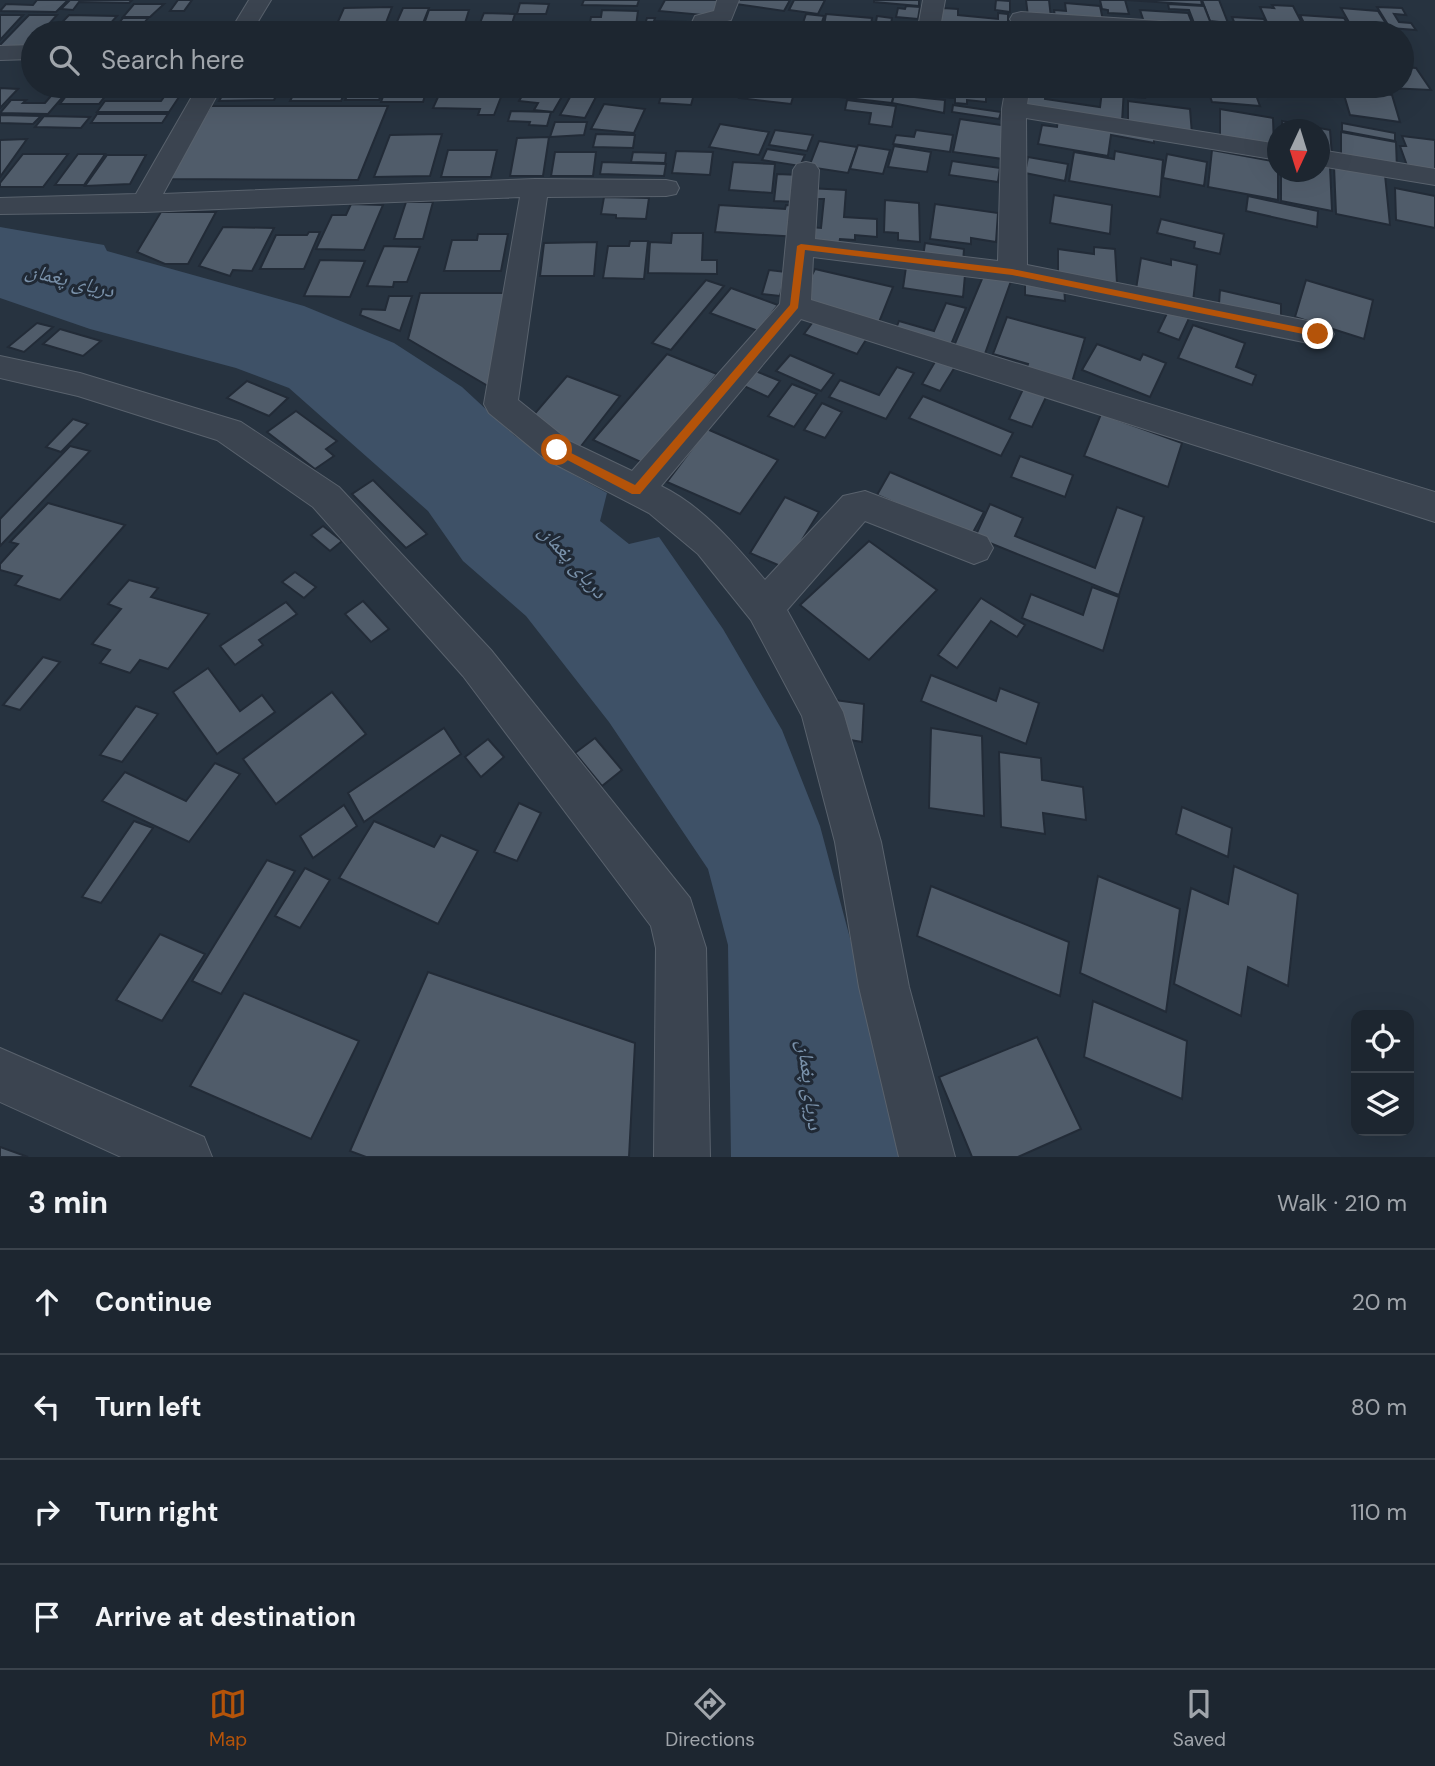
<!DOCTYPE html>
<html lang="en">
<head>
<meta charset="utf-8">
<style>
	body { margin:0; font-family:"DM Sans","Noto Naskh Arabic",sans-serif; background:#2a323c; color:#f1f3f6 }
	.controls { position:absolute; right:21px; bottom:21px; display:grid; overflow:hidden; border-radius:14px; box-shadow:0 7px 28px #0002 }
	.controls button { width:63px; height:63px; display:grid; place-items:center; padding:0; border:0; border-bottom:2px solid #3b434c; background:#1d2630; color:#f1f3f6; font:35px sans-serif }
	.compass { position:absolute; left:1267px; top:119px; width:63px; height:63px; border-radius:50%; background:#1d2630; box-shadow:0 7px 28px #0002; rotate:184deg }
	.stop { position:absolute; width:21px; height:21px; margin:-16px; border:5px solid #b45309; border-radius:50%; background:#fff }
	.stop.end { background:#b45309; border-color:#fff; box-shadow:0 2px 7px #0008 }
	.list { margin:0; padding:0; list-style:none }
	h2 { display:flex; justify-content:space-between; align-items:center; height:91px; margin:0; padding:0 28px; font-size:30px }
	h2 small { font-size:23px; font-weight:400; color:#a0a5ab }
	.list li { display:grid; grid-template-columns:46px 1fr auto; gap:21px; align-items:center; box-sizing:border-box; height:105px; padding:0 28px; border-top:2px solid #3b434c }
	.list b { display:block; font-size:26px; white-space:nowrap }
	.list em { font-size:23px; font-style:normal; color:#a0a5ab }
	.icon { flex:none; width:38px; height:38px; fill:none; stroke:currentColor; stroke-width:2; stroke-linecap:round; stroke-linejoin:round }
	.map { position:relative; flex:none; width:1435px; height:1157px; overflow:hidden }
	.search { position:absolute; background:#1d2630; box-shadow:0 7px 28px #0002; left:21px; right:21px; top:21px; height:77px; display:flex; align-items:center; gap:18px; box-sizing:border-box; padding:0 24px; border-radius:38px; color:#a0a5ab; font-size:26px }
	.sheet { height:511px; background:#1d2630 }
	nav { display:flex; justify-content:space-around; align-items:center; box-sizing:border-box; height:98px; border-top:2px solid #3b434c; background:#1d2630; font-size:19px; color:#a0a5ab }
	nav a { display:grid; justify-items:center; gap:4px }
	nav .on { color:#b45309 }
	.map>svg:first-child { display:block }
	.water { fill:#3e5167 }
	.building { fill:#505c6a; stroke:#222b37; stroke-width:2 }
	.lines { fill:none; stroke-linecap:round; stroke-linejoin:round }
	.minor-casing { stroke:#59626d; stroke-width:2 }
	.minor { fill:#3b4450; fill-rule:evenodd }
	.route { fill:#b45309 }
	.labels { text-anchor:middle; dominant-baseline:central; stroke-width:6; stroke-linejoin:round; paint-order:stroke }
	.water-label { font-size:21px; font-style:italic; fill:#7a92ab; stroke:#202935 }
</style>
</head>
<body>
<div class="map">
<svg width="1435" height="1157" viewBox="0 0 1435 1157">
	<rect width="100%" height="100%" fill="#273340"/>
	<path class="water" d="M0,227L104,245L107,251L304,306L394,343L462,387L515,436L563,469L607,493L600,521L629,544L659,537L723,629L782,730L820,826L855,957L900,1157H731L728,945L708,869L609,722L526,616L463,561L428,511L289,388L236,368L90,329L0,298Z"/>
	<g class="building">
		<path d="M37,0H68L56,12L0,11L6,4L33,5Z"/>
		<path d="M70,0H132L129,3L79,2L73,10L61,9Z"/>
		<path d="M178,0H192L184,11H170Z"/>
		<path d="M584,0H639L637,6L582,5Z"/>
		<path d="M665,0H721L714,16L659,11Z"/>
		<path d="M738,0H790L784,11L736,4Z"/>
		<path d="M794,0H825L818,14L789,10Z"/>
		<path d="M874,0H919V6L874,2Z"/>
		<path d="M996,0L1010,1V12L995,10Z"/>
		<path d="M1026,0H1049L1051,18L1028,16Z"/>
		<path d="M1100,0H1125L1129,14L1108,13V10L1102,9Z"/>
		<path d="M1126,0H1201L1202,5Z"/>
		<path d="M1202,0H1219L1228,23L1210,21Z"/>
		<path d="M520,3L549,4L546,14H517Z"/>
		<path d="M1065,3L1100,6L1103,20L1055,17L1054,10L1066,11Z"/>
		<path d="M134,4H164L150,17H123Z"/>
		<path d="M1168,4L1204,6L1213,29L1196,28L1189,10L1169,9Z"/>
		<path d="M1272,5L1293,6L1306,31L1270,29L1260,7L1274,8Z"/>
		<path d="M906,6L920,7L918,19L896,17L898,8L905,9Z"/>
		<path d="M392,7L382,33H333L344,8Z"/>
		<path d="M1377,7L1402,8L1406,15L1394,14L1399,22L1411,23L1416,30L1390,28Z"/>
		<path d="M403,8H429L419,33H392Z"/>
		<path d="M943,8L958,9V15L998,19V13L1008,14V31L933,23Z"/>
		<path d="M1341,8L1378,11L1392,33H1355Z"/>
		<path d="M429,10H469L462,33H421Z"/>
		<path d="M602,10L638,11L635,33H588L591,17H601Z"/>
		<path d="M1140,10L1188,13L1194,28L1145,25Z"/>
		<path d="M484,13L515,14L509,33H472L474,28H478Z"/>
		<path d="M806,14L824,16L820,28L802,26Z"/>
		<path d="M826,14L872,18L870,33L823,31Z"/>
		<path d="M0,15H23L0,40Z"/>
		<path d="M29,15H57L41,33H33V41L26,49L0,48V45Z"/>
		<path d="M69,15L117,16L102,33H52Z"/>
		<path d="M1300,15L1344,18L1353,33H1309Z"/>
		<path d="M877,16L892,18L891,24H898L897,30L874,33Z"/>
		<path d="M1232,17L1264,19L1269,31L1237,29Z"/>
		<path d="M123,18H148L136,33H111Z"/>
		<path d="M647,18H655L654,21L687,22L684,33H642Z"/>
		<path d="M195,24H228L222,33H189Z"/>
		<path d="M545,26L576,27L575,33H543Z"/>
		<path d="M518,28H544L542,33H516Z"/>
		<path d="M766,29L793,30H813V33H765Z"/>
		<path d="M1402,67L1416,68L1431,90L1388,88L1387,86H1402Z"/>
		<path d="M228,86H281L274,100L219,101Z"/>
		<path d="M298,86H348L341,101H290Z"/>
		<path d="M352,86H384L379,100H345Z"/>
		<path d="M387,86H428L423,102H381Z"/>
		<path d="M443,86L490,87L486,96L501,97L494,115H478L480,109L433,108Z"/>
		<path d="M528,86H568L553,112L534,110L538,103L519,101Z"/>
		<path d="M673,86H734L729,96L671,90Z"/>
		<path d="M743,86H796L791,104L739,98Z"/>
		<path d="M804,86H828L839,87L836,97L801,93Z"/>
		<path d="M933,86H986V102L967,100V104L955,103V98L932,96Z"/>
		<path d="M1094,86L1124,89L1122,122L1024,107L1027,87L1046,90L1045,99L1100,107L1102,91L1094,90Z"/>
		<path d="M1132,86H1199L1201,92L1143,88L1145,98L1134,97Z"/>
		<path d="M1235,86L1253,87L1260,106L1212,102L1208,90L1238,93Z"/>
		<path d="M73,87H112L99,104H60Z"/>
		<path d="M884,87L895,88L892,103L838,97L840,88L883,93Z"/>
		<path d="M0,88L18,89L0,108Z"/>
		<path d="M1342,88L1392,95L1400,122L1350,115Z"/>
		<path d="M56,90L68,91L48,114L0,113L11,100H26L23,103H45Z"/>
		<path d="M574,90L598,93L585,118L560,115Z"/>
		<path d="M662,92L694,94L691,105L659,103Z"/>
		<path d="M894,95L945,100L944,113L892,103Z"/>
		<path d="M164,97H179L169,112H97L105,101H161Z"/>
		<path d="M847,100L896,106L892,127L869,124L871,113L845,110Z"/>
		<path d="M1128,101L1190,109L1192,134L1128,125Z"/>
		<path d="M604,104L645,109L634,133L591,129Z"/>
		<path d="M953,105L1001,112L999,119L952,112Z"/>
		<path d="M211,106H388L358,180L165,179Z"/>
		<path d="M1220,109L1273,118L1274,147L1220,138Z"/>
		<path d="M511,111L551,112L547,126L529,125L530,122L508,121Z"/>
		<path d="M97,114H168L162,123H91Z"/>
		<path d="M0,115L41,116L33,124L0,123Z"/>
		<path d="M44,116L90,117L81,128L35,127Z"/>
		<path d="M960,119L1008,126L1003,159L953,152Z"/>
		<path d="M1058,119L1154,135V143L1111,135L1108,156L1038,144L1042,125L1057,127Z"/>
		<path d="M1282,121L1330,130L1332,156L1320,154V130H1282Z"/>
		<path d="M555,122H587L584,135L550,137Z"/>
		<path d="M1342,123L1395,133V141L1342,131Z"/>
		<path d="M720,124L769,132L759,155L709,147Z"/>
		<path d="M775,130L813,135L807,151L769,145Z"/>
		<path d="M916,130L953,135L950,152L893,144L896,135L914,137Z"/>
		<path d="M1341,132L1396,142L1397,169L1341,158Z"/>
		<path d="M442,134L430,176L374,177L390,135Z"/>
		<path d="M596,134L635,135L633,148L593,147Z"/>
		<path d="M1402,136L1435,140V174L1409,171L1400,146H1406Z"/>
		<path d="M549,137L543,176H510L517,138Z"/>
		<path d="M27,139L0,177V140Z"/>
		<path d="M819,141L857,147L848,173L809,167Z"/>
		<path d="M858,145L890,150L883,174L850,169Z"/>
		<path d="M894,146L931,152L927,172L888,167Z"/>
		<path d="M767,149L805,155L800,166L762,160Z"/>
		<path d="M448,150H497L491,177H441Z"/>
		<path d="M1212,150L1278,162V200L1208,187Z"/>
		<path d="M676,151L713,152L710,175L672,173Z"/>
		<path d="M1115,151L1163,160L1160,197L1069,181L1074,152L1114,159Z"/>
		<path d="M555,152H596L593,176H551Z"/>
		<path d="M633,152L666,153L665,163L631,162Z"/>
		<path d="M23,154H68L43,187H0V183Z"/>
		<path d="M78,154H105L84,185H55Z"/>
		<path d="M1167,154L1207,162L1204,186L1163,178Z"/>
		<path d="M107,155H146L130,184L85,186Z"/>
		<path d="M1028,157L1068,164L1065,181L1025,173Z"/>
		<path d="M952,161L1000,168L998,182L949,175Z"/>
		<path d="M602,162L666,164L664,176L600,174Z"/>
		<path d="M733,162L775,164L772,193L729,190Z"/>
		<path d="M1320,164L1330,166L1332,211L1281,201V172H1320Z"/>
		<path d="M1334,166L1385,175L1390,225L1336,214Z"/>
		<path d="M777,174L800,175L798,202L774,201Z"/>
		<path d="M808,188L846,190L844,217L877,219V237L855,235V240L840,239L839,244L809,242L811,227L821,228L824,199H816Z"/>
		<path d="M1395,188L1435,196V228L1396,220Z"/>
		<path d="M1054,195L1112,205L1110,234L1050,223Z"/>
		<path d="M1248,196L1318,211L1317,227L1246,211Z"/>
		<path d="M604,197L649,198L646,219L616,218V215L601,214Z"/>
		<path d="M885,200L919,203L920,242L898,240V233L884,232Z"/>
		<path d="M406,202H433L423,239H394Z"/>
		<path d="M351,204L383,205L364,250L316,249L332,215H346Z"/>
		<path d="M935,204L998,213L996,242L971,238V244L930,239Z"/>
		<path d="M719,205L785,209L786,205L801,206L799,237L715,232Z"/>
		<path d="M161,212H216L188,264H165L137,252Z"/>
		<path d="M1161,219L1224,234L1220,254L1194,248L1195,242L1157,233Z"/>
		<path d="M223,227L274,228L252,271L233,270L230,276L199,266Z"/>
		<path d="M309,232H320L304,269H260L276,235H307Z"/>
		<path d="M672,233H703L702,260H717V274L648,273L650,242L671,243Z"/>
		<path d="M478,234H508L501,271H444L452,240H477Z"/>
		<path d="M630,241H648L644,279L603,278L608,246H629Z"/>
		<path d="M597,242L594,276H540L544,243Z"/>
		<path d="M925,243L964,249L963,263L923,257Z"/>
		<path d="M384,246L420,247L407,282H394L393,287L367,286Z"/>
		<path d="M1094,247L1115,249L1117,283L1058,276V249L1094,254Z"/>
		<path d="M1141,258L1171,265V259L1197,265L1193,302L1136,289Z"/>
		<path d="M320,260L365,261L350,297L304,296Z"/>
		<path d="M906,267L965,275L963,297L903,288Z"/>
		<path d="M815,269L893,287L879,322L798,302Z"/>
		<path d="M769,270L786,272L780,296L762,294Z"/>
		<path d="M984,274L1011,281L982,362L951,353Z"/>
		<path d="M706,280L724,286L671,350L652,343Z"/>
		<path d="M1306,280L1373,300L1364,339L1295,317Z"/>
		<path d="M1025,281L1064,286L1065,301L1025,295Z"/>
		<path d="M731,288L778,305L758,331L710,313Z"/>
		<path d="M1220,290L1281,304V318L1219,304Z"/>
		<path d="M420,293H511L493,389L408,339Z"/>
		<path d="M389,296H412L400,331L360,315L362,309L385,310Z"/>
		<path d="M946,303L966,308L948,352L893,336L899,321L934,331Z"/>
		<path d="M1170,307L1191,314L1179,340L1158,332Z"/>
		<path d="M818,315L869,335L857,354L804,334Z"/>
		<path d="M1007,317L1085,338L1070,389L1024,376L1028,364L993,354Z"/>
		<path d="M37,323L53,327L24,352L8,347Z"/>
		<path d="M1193,325L1245,343L1236,367L1256,375L1252,385L1178,358Z"/>
		<path d="M60,329L101,341L83,356L43,344Z"/>
		<path d="M1097,344L1140,360L1143,354L1166,363L1150,397L1082,370Z"/>
		<path d="M667,354L717,374L645,464L593,440Z"/>
		<path d="M790,355L834,374L821,391L776,371Z"/>
		<path d="M939,355L958,362L940,391L922,384Z"/>
		<path d="M897,367L914,373L886,419L829,397L840,380L879,395Z"/>
		<path d="M748,368L780,381L768,397L735,382Z"/>
		<path d="M567,376L620,396L578,450L531,418Z"/>
		<path d="M247,381L288,398L269,416L227,398Z"/>
		<path d="M792,384L817,394L794,427L768,416Z"/>
		<path d="M1024,387L1047,395L1032,427L1009,419Z"/>
		<path d="M923,396L1013,433L1001,456L909,418Z"/>
		<path d="M822,403L842,412L825,438L804,430Z"/>
		<path d="M296,411L337,441L326,449L334,456L315,469L267,432Z"/>
		<path d="M1101,414L1182,443L1168,487L1084,456Z"/>
		<path d="M73,419L88,424L61,452L46,447Z"/>
		<path d="M707,429L778,460L740,514L667,482Z"/>
		<path d="M70,446L90,451L0,546V519Z"/>
		<path d="M1020,456L1073,475L1065,497L1011,477Z"/>
		<path d="M890,472L984,512L971,536L877,495Z"/>
		<path d="M373,480L427,534L406,548L352,494Z"/>
		<path d="M785,497L819,512L785,568L750,553Z"/>
		<path d="M48,503L125,525L60,600L15,585L22,576L0,570V564L18,544L10,542Z"/>
		<path d="M990,504L1023,518L1015,536L1095,568L1117,507L1144,517L1119,595L975,537Z"/>
		<path d="M323,526L342,541L330,551L311,535Z"/>
		<path d="M869,541L937,590L869,660L800,605Z"/>
		<path d="M295,572L316,587L304,598L282,582Z"/>
		<path d="M129,580L158,588L151,597L209,614L168,669L140,660L130,673L100,663L110,650L92,644L121,609L108,604Z"/>
		<path d="M1092,587L1119,597L1103,651L1022,618L1031,594L1083,615Z"/>
		<path d="M981,598L1025,625L1017,637L991,621L957,668L938,655Z"/>
		<path d="M363,601L389,629L371,642L345,614Z"/>
		<path d="M286,602L297,614L259,640L263,645L235,665L220,646Z"/>
		<path d="M43,657L60,662L20,710L3,705Z"/>
		<path d="M208,668L240,711L262,695L275,712L217,754L173,692Z"/>
		<path d="M931,675L996,701L1000,688L1039,703L1026,744L921,701Z"/>
		<path d="M332,692L366,734L276,804L243,759Z"/>
		<path d="M835,700L864,704L862,742L833,737Z"/>
		<path d="M136,706L158,714L122,762L100,755Z"/>
		<path d="M444,728L461,754L364,822L348,793Z"/>
		<path d="M931,728L982,736L984,816L929,808Z"/>
		<path d="M595,738L622,770L602,786L575,753Z"/>
		<path d="M488,739L504,757L481,777L465,757Z"/>
		<path d="M999,752L1041,758L1042,780L1083,787L1086,820L1043,813L1045,834L1001,827Z"/>
		<path d="M215,763L240,774L189,842L102,801L125,772L186,801Z"/>
		<path d="M519,803L541,813L517,861L494,852Z"/>
		<path d="M344,805L357,826L313,858L300,836Z"/>
		<path d="M1182,807L1232,828L1228,857L1176,834Z"/>
		<path d="M134,821L153,828L101,903L82,897Z"/>
		<path d="M374,821L434,847L441,835L478,851L438,924L339,878Z"/>
		<path d="M267,860L295,871L221,994L192,981Z"/>
		<path d="M1234,866L1298,894L1288,986L1248,967L1241,1016L1174,984L1191,888L1228,904Z"/>
		<path d="M305,868L330,880L300,928L275,916Z"/>
		<path d="M1098,876L1180,909L1166,1012L1080,973Z"/>
		<path d="M931,886L1069,942L1060,996L917,936Z"/>
		<path d="M160,934L205,954L162,1021L116,1000Z"/>
		<path d="M428,972L635,1043L629,1157H366L350,1151Z"/>
		<path d="M244,993L359,1041L311,1139L190,1086Z"/>
		<path d="M1093,1001L1187,1041L1182,1099L1084,1057Z"/>
		<path d="M1037,1037L1081,1129L1018,1157H972L939,1077Z"/>
		<path d="M0,1147L28,1157H0Z"/>
	</g>
	<g class="lines">
		<defs>
			<g id="minor">
				<path d="M249,0H271L251,33H229Z"/>
				<path d="M717,0H739L731,20L712,25L709,33H687L695,16L714,11Z"/>
				<path d="M923,0H945L939,33H917Z"/>
				<path d="M1021,12L1237,26L1245,28L1248,33H1138L1013,24L1010,19L1013,14Z"/>
				<path d="M33,45V59L0,60V46Z"/>
				<path d="M198,86H222L163,194L535,179L666,180L676,182L679,188L676,194L666,196L547,197L518,400L569,441L632,471L780,304L793,170L797,164L806,162L815,164L819,170L815,239L998,261L1002,109L1006,86H1030L1027,104L1278,144V160L1026,118L1027,265L1318,323L1329,326L1334,334L1329,342L1318,345L1012,282L813,257L811,300L1435,492V522L801,319L661,486C704,507 735,545 765,580L843,496L865,491L987,537L993,548L987,559L974,564L865,521L787,610L843,712L881,842L909,987L955,1157H899L859,987L835,842L802,716L751,620L698,554L649,513L545,459L489,413L484,404L520,197L144,212L0,214V198L136,194Z"/>
				<path d="M1320,150L1435,169V185L1320,166Z"/>
				<path d="M0,356L80,373L241,422L339,487L491,650L690,898L706,948L710,1157H654L656,948L651,926L463,676L313,507L217,440L78,396L0,378Z"/>
				<path d="M0,1048L204,1137L212,1157H121L0,1102Z"/>
			</g>
		</defs>
		<use href="#minor" class="minor-casing"/>
		<use href="#minor" class="minor"/>
	</g>
	<path class="route" d="M801,244L1012,269L1318,331L1322,334L1318,337L1012,275L805,250L798,308L640,494H632L554,453V448H561L635,485L790,305L797,246Z"/>
	<g class="labels">
		<g class="water-label">
			<text transform="translate(70 280) rotate(14)">دریای پغمان</text>
			<text transform="translate(573 561) rotate(49)">دریای پغمان</text>
			<text transform="translate(810 1085) rotate(83)">دریای پغمان</text>
		</g>
	</g>
</svg>
<div class="controls">
<button><svg class="icon" aria-label="locate" viewBox="0 0 24 24"><circle cx="12" cy="12" r="6"/><path d="M12 2v4M12 18v4M2 12h4M18 12h4"/></svg></button>
<button><svg class="icon" aria-label="layers" viewBox="0 0 24 24"><path d="M12 4l9 5-9 5-9-5zM3 14l9 5 9-5"/></svg></button>
</div>
<svg class="compass" viewBox="-18 -18 36 36"><path d="M0-13l5 13h-10z" fill="#e53935"/><path d="M0 13l5-13h-10z" fill="#a0a5ab"/></svg>
<div class="stop" style="left:557px;top:450px"></div>
<div class="stop end" style="left:1318px;top:334px"></div>
<div class="search"><svg class="icon" aria-label="search" viewBox="0 0 24 24"><circle cx="10" cy="10" r="6"/><path d="M15 15l6 6"/></svg>Search here</div>
</div>
<section class="sheet">
<h2>3 min<small>Walk · 210 m</small></h2>
<ul class="list">
<li><svg class="icon" aria-label="ahead" viewBox="0 0 24 24"><path d="M12 20V5M6 11l6-6 6 6"/></svg><div><b>Continue</b></div><em>20 m</em></li>
<li><svg class="icon" aria-label="left" viewBox="0 0 24 24"><path d="M17 20v-9H6M10 6l-5 5 5 5"/></svg><div><b>Turn left</b></div><em>80 m</em></li>
<li><svg class="icon" aria-label="right" viewBox="0 0 24 24"><path d="M7 20v-9h11M14 6l5 5-5 5"/></svg><div><b>Turn right</b></div><em>110 m</em></li>
<li><svg class="icon" aria-label="arrive" viewBox="0 0 24 24"><path d="M6 21V4h12l-3 4 3 4H6"/></svg><div><b>Arrive at destination</b></div></li>
</ul>
</section>
<nav>
<a class="on"><svg class="icon" aria-label="map" viewBox="0 0 24 24"><path d="M3 6l6-2 6 2 6-2v14l-6 2-6-2-6 2zM9 4v14M15 6v14"/></svg>Map</a>
<a><svg class="icon" aria-label="directions" viewBox="0 0 24 24"><path d="M12 3l9 9-9 9-9-9zM9 14v-3h6M13 9l2 2-2 2"/></svg>Directions</a>
<a><svg class="icon" aria-label="saved" viewBox="0 0 24 24"><path d="M7 4h10v16l-5-4-5 4z"/></svg>Saved</a>
</nav>
</body>
</html>
